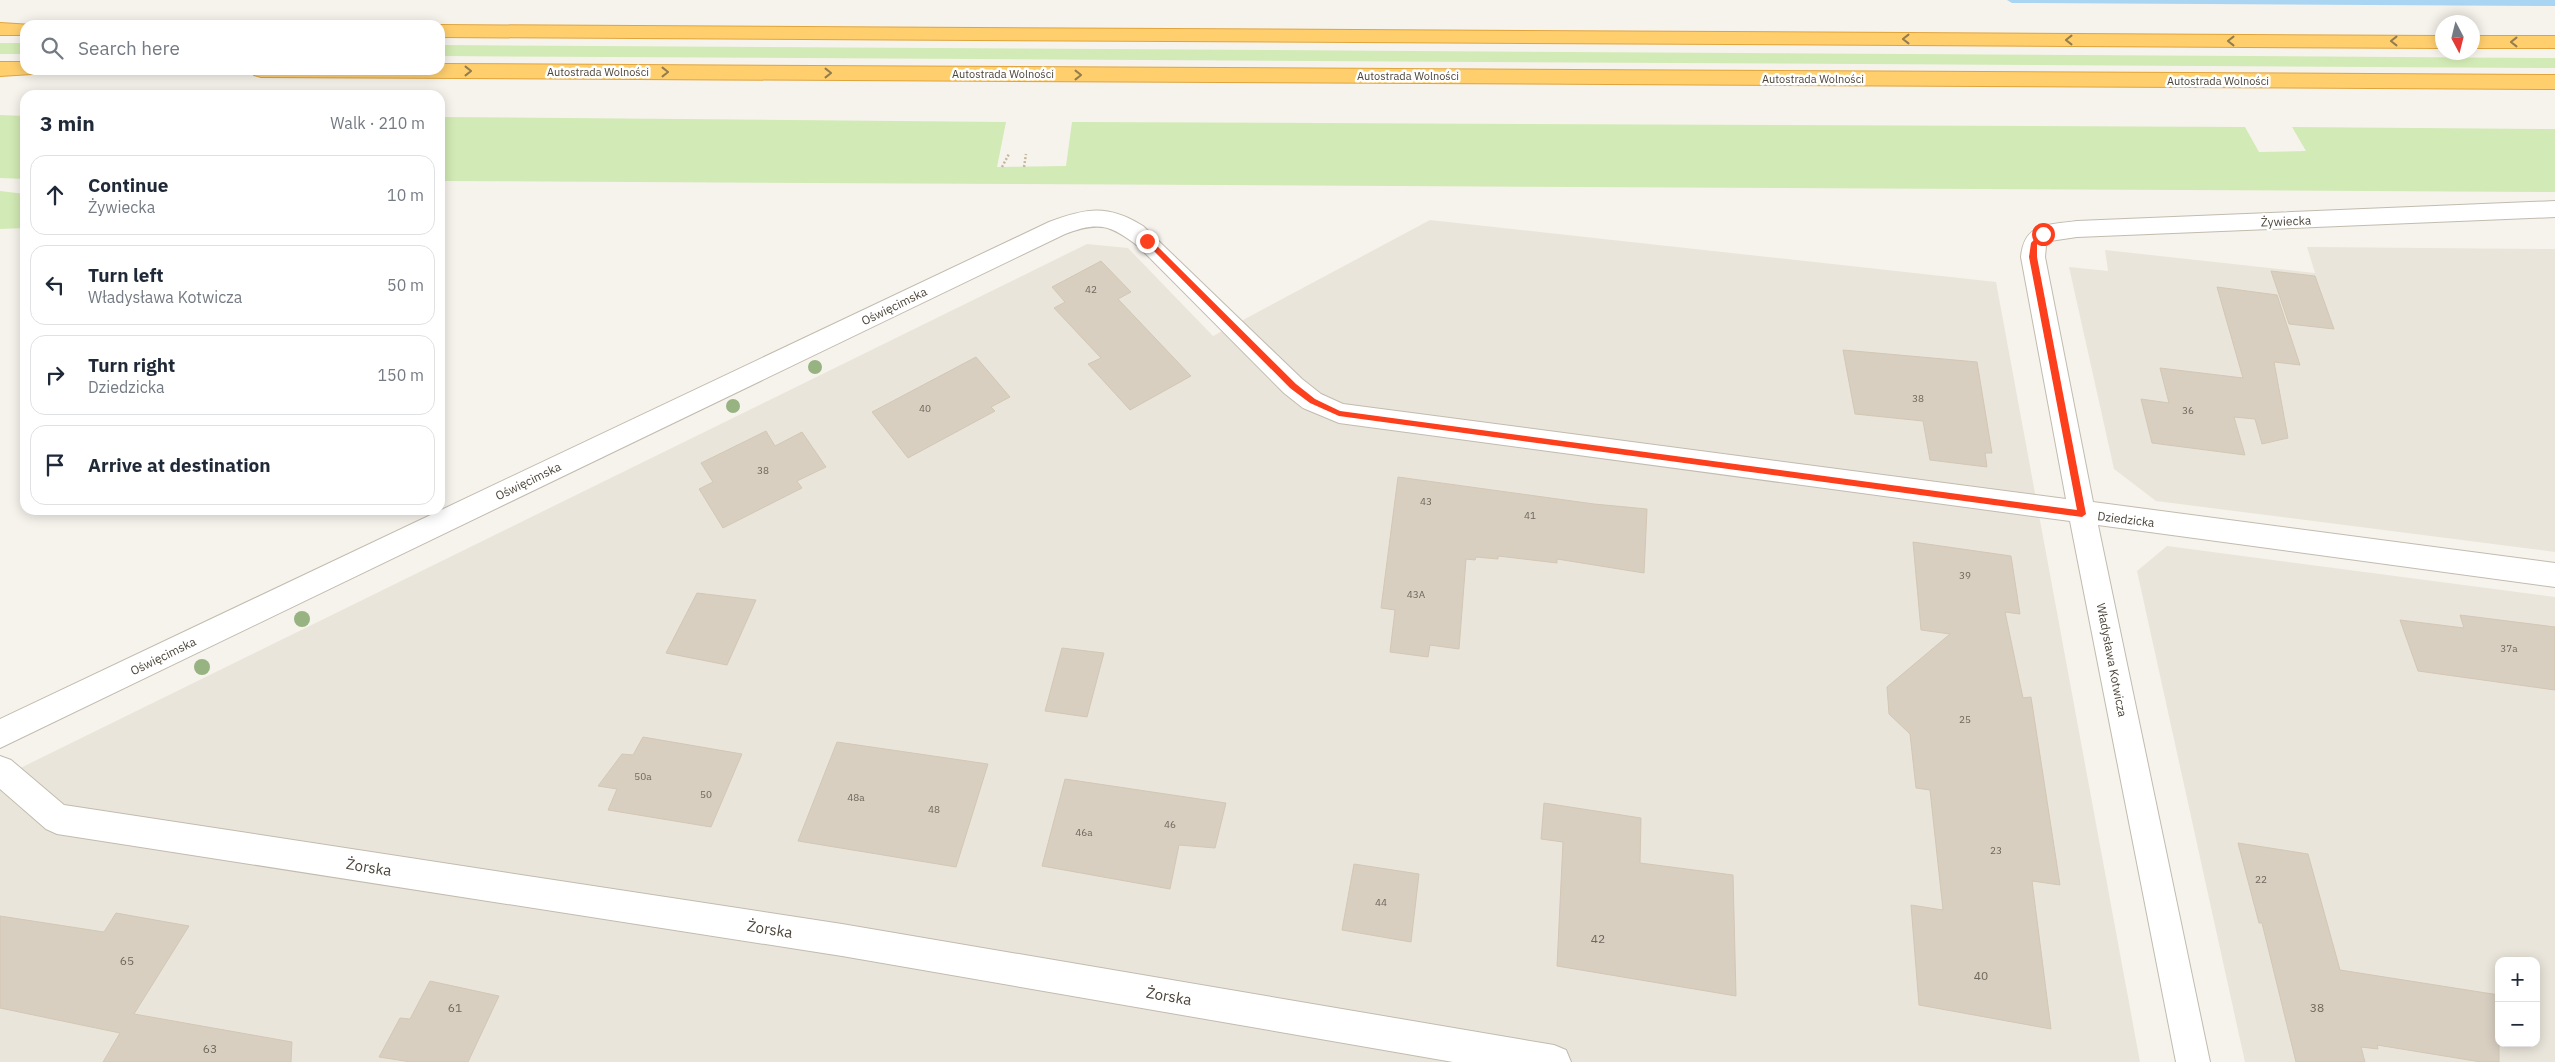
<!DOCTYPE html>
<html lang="en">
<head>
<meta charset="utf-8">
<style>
	body { margin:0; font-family:"IBM Plex Sans",sans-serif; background:#f2f2f3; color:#1f2937 }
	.controls { position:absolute; right:15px; bottom:15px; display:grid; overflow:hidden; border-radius:10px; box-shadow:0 2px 12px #0003 }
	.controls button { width:45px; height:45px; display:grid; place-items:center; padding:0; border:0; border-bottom:1px solid #e0e1e3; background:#fff; color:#1f2937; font:25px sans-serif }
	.compass { position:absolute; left:2435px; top:15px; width:45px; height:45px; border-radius:50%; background:#fff; box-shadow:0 2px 12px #0003; rotate:173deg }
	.stop { position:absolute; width:15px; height:15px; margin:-11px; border:4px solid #fc3f1d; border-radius:50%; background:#fff }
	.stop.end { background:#fc3f1d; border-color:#fff; box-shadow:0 1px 5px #0008 }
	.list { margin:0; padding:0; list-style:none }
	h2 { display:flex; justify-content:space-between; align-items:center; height:65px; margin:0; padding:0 20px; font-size:21px }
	h2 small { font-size:16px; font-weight:400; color:#747a83 }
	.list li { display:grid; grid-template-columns:32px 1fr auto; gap:15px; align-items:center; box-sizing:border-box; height:80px; margin:0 10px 10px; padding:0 10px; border:1px solid #e0e1e3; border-radius:15px }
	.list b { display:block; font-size:19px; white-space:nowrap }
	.list p { margin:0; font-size:16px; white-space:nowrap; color:#747a83 }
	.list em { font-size:16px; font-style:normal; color:#747a83 }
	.icon { flex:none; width:28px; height:28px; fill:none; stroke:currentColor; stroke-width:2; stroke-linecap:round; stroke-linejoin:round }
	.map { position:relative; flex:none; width:2555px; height:1062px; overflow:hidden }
	.search { position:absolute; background:#fff; box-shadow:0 2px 12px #0003; left:20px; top:20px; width:425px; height:55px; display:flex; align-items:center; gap:12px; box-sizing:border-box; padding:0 18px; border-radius:15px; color:#747a83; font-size:19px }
	.panel { position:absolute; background:#fff; box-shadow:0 2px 12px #0003; left:20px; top:90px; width:425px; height:425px; border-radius:15px }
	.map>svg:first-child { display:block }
	.residential { fill:#eae5da; fill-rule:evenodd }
	.green { fill:#d2eab5 }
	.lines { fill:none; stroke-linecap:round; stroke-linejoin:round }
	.stream { fill:#a9d4f2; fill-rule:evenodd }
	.building { fill:#d8cfc1; stroke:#d3c7b4 }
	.street-casing { stroke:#c2bbae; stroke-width:2 }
	.highway-casing { stroke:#e0a43c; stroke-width:2 }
	.path { stroke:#c4b79f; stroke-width:2.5; stroke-dasharray:2 2; stroke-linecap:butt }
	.street { fill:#fff; fill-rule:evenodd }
	.highway { fill:#ffcf6e; fill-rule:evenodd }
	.tree { fill:#97b381 }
	.oneway { stroke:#937c4e }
	.route { fill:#fc3f1d }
	.labels { text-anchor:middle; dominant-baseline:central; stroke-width:5; stroke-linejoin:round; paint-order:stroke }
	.number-label { font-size:10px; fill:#6e675b }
	.far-street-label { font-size:11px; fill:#4b4439; stroke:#fff }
	.street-label { font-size:12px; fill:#4b4439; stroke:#fff }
	.near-number-label { font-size:12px; fill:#6e675b }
	.near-street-label { font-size:15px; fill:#4b4439; stroke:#fff }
</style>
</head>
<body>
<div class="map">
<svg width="2555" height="1062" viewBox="0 0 2555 1062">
	<rect width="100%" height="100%" fill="#f6f3ec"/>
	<g class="residential">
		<path d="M1430,220L1996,282L2140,1062H0V778L1087,244L1128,248L1213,336Z"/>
		<path d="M2307,247L2555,249V552L2156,501L2114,469L2069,267L2108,271L2105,250L2315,273Z"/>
		<path d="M2167,546L2555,597V1062H2245L2137,571ZM2499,961H2536V1043H2499Z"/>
	</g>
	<g class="green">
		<rect x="0" y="43" width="25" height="11"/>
		<path d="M440,45L2555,58V68L440,56Z"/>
		<path d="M0,115L25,116V179L0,178Z"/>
		<path d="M440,117L1006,122L997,167L1066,166L1072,122L2245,127L2259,152L2306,151L2292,127L2555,129V192L440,181Z"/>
		<path d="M0,191L25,194V228L0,229Z"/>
	</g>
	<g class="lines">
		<path class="stream" d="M2007,0H2555V6L2012,3Z"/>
	</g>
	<g class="building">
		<path d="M1101,261L1131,292L1118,299L1191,376L1130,410L1088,364L1101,358L1054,308L1065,302L1052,287Z"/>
		<path d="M2271,271L2315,276L2334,329L2289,324Z"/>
		<path d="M2217,287L2277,295L2300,365L2274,362L2288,438L2262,444L2255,419L2234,417L2245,455L2152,443L2141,399L2169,403L2160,368L2243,378Z"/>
		<path d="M1843,350L1977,362L1992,453H1985L1987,467L1930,460L1923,421L1855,414Z"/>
		<path d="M976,357L1010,397L991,407L995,411L908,458L872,412Z"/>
		<path d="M766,431L775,446L802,432L826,467L797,481L802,488L723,528L699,489L713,482L701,463Z"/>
		<path d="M1398,477L1594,504L1647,509L1644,573L1557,559V563L1498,556V559L1476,557L1475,560L1466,559L1459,649L1430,645L1428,657L1390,652L1395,610L1381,608Z"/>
		<path d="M1913,542L2011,556L2020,614L2005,612L2023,698L2031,697L2060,885L2032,881L2051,1029L1919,1005L1911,905L1943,910L1930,790L1916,788L1910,734L1889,714L1887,687L1950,634L1921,630Z"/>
		<path d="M697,593L756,600L727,665L666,653Z"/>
		<path d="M2460,615L2555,627V690L2418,671L2400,620L2464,628Z"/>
		<path d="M1062,648L1104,653L1087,717L1045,711Z"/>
		<path d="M643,737L742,754L711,827L608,810L617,789L598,786L622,754L633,755Z"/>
		<path d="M837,742L988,764L956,867L798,841Z"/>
		<path d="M1065,779L1226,803L1215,848L1179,845L1170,889L1042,866Z"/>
		<path d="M1544,803L1641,818L1640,863L1733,875L1736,996L1557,966L1563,842L1541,839Z"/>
		<path d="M2238,843L2308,854L2340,970L2499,995V1062H2481L2377,1045L2378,1049L2361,1047L2365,1062H2296L2262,923H2259Z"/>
		<path d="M1354,864L1419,874L1411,942L1342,930Z"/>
		<path d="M116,913L189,926L134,1014L292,1042L291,1062H103L120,1033L0,1008V916L104,932Z"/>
		<path d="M430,981L499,996L468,1062H411L379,1057L400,1018L410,1019Z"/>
	</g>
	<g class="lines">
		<defs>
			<g id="street">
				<path d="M2555,201V217L2077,237L2050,241L2046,246L2045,257L2093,502L2555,563V587L2098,525L2210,1062H2176L2070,521L1339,423L1303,408L1284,393L1139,247C1111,225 1099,221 1065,234L0,748V719L1049,222C1086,208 1108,204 1143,226L1302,379L1321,394L1343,404L2066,499L2021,257C2024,222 2049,225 2077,221Z"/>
				<path d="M0,756L11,760L64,805L842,924L1554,1045L1566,1050L1571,1062H1453L842,956L57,834L46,829L0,789Z"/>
			</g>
			<g id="highway">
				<path d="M0,23L33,25H25V35H0Z"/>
				<path d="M439,25H440L2442,36V48L440,37Z"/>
				<rect x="2472" y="36" width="83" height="12"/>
				<path d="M0,62H25V70H35L32,74L0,76Z"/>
				<path d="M440,64L2555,75V89L261,77L254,75L250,70H440Z"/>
			</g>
		</defs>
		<use href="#street" class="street-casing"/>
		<use href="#highway" class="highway-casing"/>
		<g class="path">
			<path d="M1002,167L1009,154"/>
			<path d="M1024,167L1026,154"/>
		</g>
		<use href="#street" class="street"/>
		<use href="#highway" class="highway"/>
	</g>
	<g class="tree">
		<circle cx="815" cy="367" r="7"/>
		<circle cx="733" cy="406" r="7"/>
		<circle cx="302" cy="619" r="8"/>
		<circle cx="202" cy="667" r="8"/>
	</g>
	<defs><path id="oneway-chevron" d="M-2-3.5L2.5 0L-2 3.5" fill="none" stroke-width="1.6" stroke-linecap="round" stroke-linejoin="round" transform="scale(1.25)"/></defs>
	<g class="oneway">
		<use href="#oneway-chevron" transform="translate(1906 39) rotate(-180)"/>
		<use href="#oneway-chevron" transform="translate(2069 40) rotate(-180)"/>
		<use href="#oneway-chevron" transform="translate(2231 41) rotate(-180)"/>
		<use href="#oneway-chevron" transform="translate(2394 41) rotate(-180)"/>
		<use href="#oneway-chevron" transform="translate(2514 42) rotate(-180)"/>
		<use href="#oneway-chevron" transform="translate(468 71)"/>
		<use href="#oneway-chevron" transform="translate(665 72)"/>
		<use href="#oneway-chevron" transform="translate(828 73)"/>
		<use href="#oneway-chevron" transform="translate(1078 75)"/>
	</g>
	<path class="route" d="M2040,233L2046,234L2037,243V257L2086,514L2082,517L1339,416L1310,403L1290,388L1144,241L1150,239L1296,384L1315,399L1340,411L2077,510L2029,257L2031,243Z"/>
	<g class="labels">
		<g class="number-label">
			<text x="1091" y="289">42</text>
			<text x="1918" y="398">38</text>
			<text x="925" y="408">40</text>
			<text x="2188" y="410">36</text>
			<text x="763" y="470">38</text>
			<text x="1426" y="501">43</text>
			<text x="1530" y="515">41</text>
			<text x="1965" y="575">39</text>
			<text x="1416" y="594">43A</text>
			<text x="2509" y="648">37a</text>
			<text x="1965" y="719">25</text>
			<text x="643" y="776">50a</text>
			<text x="706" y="794">50</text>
			<text x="856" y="797">48a</text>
			<text x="934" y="809">48</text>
			<text x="1170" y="824">46</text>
			<text x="1084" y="832">46a</text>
			<text x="1996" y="850">23</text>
			<text x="2261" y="879">22</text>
			<text x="1381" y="902">44</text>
		</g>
		<g class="far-street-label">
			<text x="598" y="72">Autostrada Wolności</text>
			<text x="1003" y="74">Autostrada Wolności</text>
			<text x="1408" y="76">Autostrada Wolności</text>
			<text x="1813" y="79">Autostrada Wolności</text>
			<text x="2218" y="81">Autostrada Wolności</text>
		</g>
		<g class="street-label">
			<text transform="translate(2286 221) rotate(-2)">Żywiecka</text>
			<text transform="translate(894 306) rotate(-26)">Oświęcimska</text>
			<text transform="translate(528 481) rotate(-26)">Oświęcimska</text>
			<text transform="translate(2126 519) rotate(7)">Dziedzicka</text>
			<text transform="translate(163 656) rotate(-26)">Oświęcimska</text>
			<text transform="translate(2112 660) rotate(79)">Władysława Kotwicza</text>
		</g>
		<g class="near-number-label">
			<text x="1598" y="938">42</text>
			<text x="127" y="960">65</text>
			<text x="1981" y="975">40</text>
			<text x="455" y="1007">61</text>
			<text x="2317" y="1007">38</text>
			<text x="210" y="1048">63</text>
		</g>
		<g class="near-street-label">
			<text transform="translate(369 867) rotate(9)">Żorska</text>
			<text transform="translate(770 929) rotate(9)">Żorska</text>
			<text transform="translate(1169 996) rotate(10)">Żorska</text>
		</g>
	</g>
</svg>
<div class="controls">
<button>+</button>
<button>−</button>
</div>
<svg class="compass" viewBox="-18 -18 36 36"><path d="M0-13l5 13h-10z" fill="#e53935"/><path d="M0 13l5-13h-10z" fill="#747a83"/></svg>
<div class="stop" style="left:2043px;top:234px"></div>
<div class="stop end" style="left:1147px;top:241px"></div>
<div class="search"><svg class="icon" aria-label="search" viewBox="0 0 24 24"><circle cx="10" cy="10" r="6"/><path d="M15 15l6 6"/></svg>Search here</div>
<section class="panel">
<h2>3 min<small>Walk · 210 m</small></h2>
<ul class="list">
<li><svg class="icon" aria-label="ahead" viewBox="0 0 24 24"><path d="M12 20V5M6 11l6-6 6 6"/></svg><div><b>Continue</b><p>Żywiecka</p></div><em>10 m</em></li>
<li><svg class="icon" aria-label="left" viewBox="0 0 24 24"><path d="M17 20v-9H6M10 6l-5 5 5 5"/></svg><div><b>Turn left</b><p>Władysława Kotwicza</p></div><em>50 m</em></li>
<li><svg class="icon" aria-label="right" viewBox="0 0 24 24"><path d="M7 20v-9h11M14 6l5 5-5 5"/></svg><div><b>Turn right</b><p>Dziedzicka</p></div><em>150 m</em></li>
<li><svg class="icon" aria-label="arrive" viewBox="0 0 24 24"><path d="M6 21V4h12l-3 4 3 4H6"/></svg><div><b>Arrive at destination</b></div></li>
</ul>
</section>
</div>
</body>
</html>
